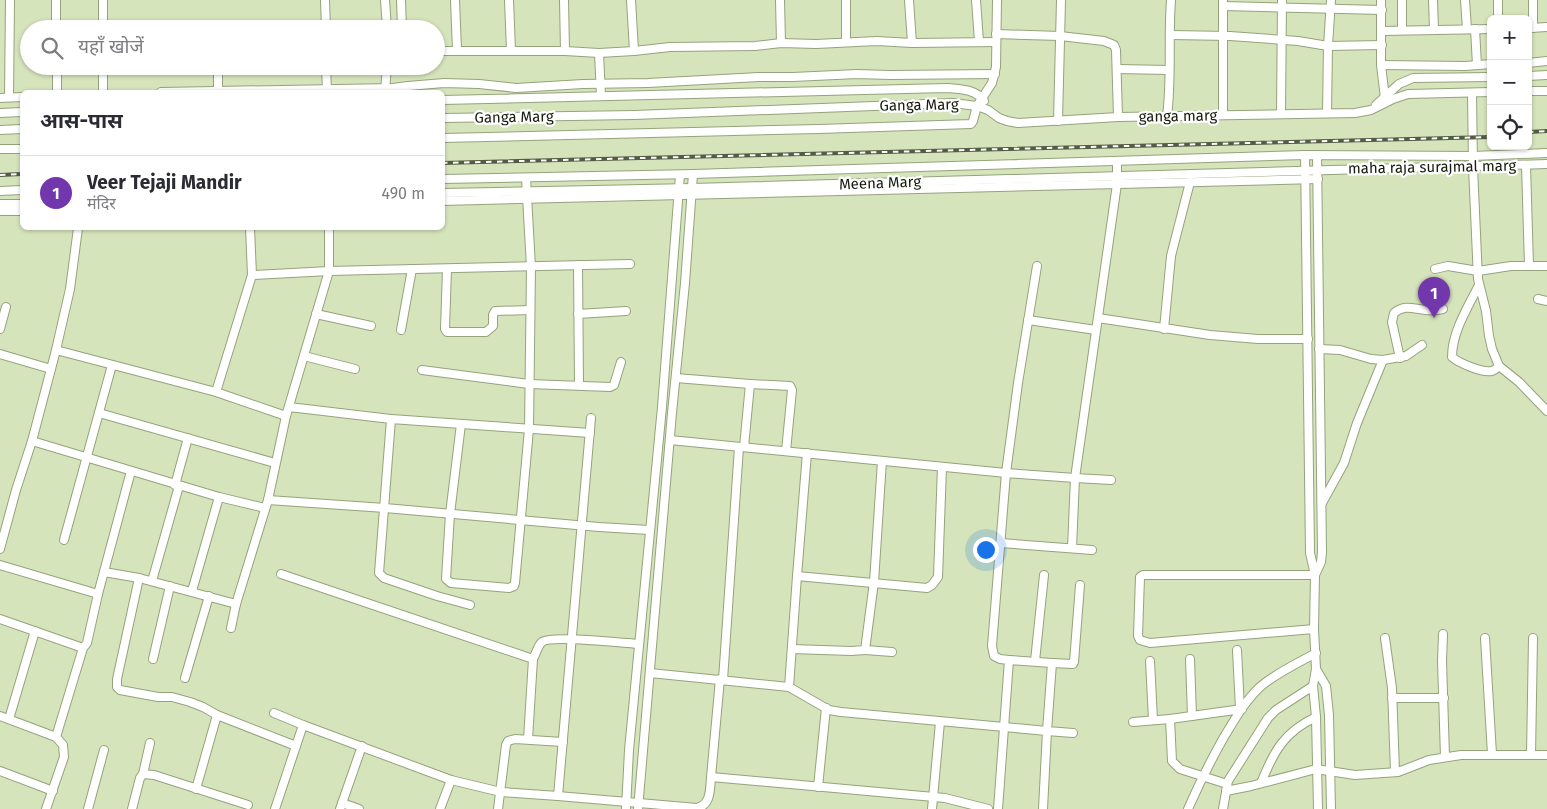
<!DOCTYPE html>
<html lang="hi">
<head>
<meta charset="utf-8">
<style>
	body { margin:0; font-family:"Fira Sans","Noto Sans Devanagari",sans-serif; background:#f7f7f7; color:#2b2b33 }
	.controls { position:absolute; right:15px; top:15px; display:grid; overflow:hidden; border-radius:8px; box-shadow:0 1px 4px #0004 }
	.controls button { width:45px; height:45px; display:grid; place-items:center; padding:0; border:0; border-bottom:1px solid #e1e1e2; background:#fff; color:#2b2b33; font:25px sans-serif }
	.you { position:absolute; left:985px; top:549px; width:18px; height:18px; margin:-12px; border:4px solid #fff; border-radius:50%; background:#1a73e8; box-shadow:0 0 0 8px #1a73e833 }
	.badge { display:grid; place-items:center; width:32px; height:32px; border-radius:50%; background:#7337ad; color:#fff; font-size:16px; font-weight:700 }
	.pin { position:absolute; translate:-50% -41px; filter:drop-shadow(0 1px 2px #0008) }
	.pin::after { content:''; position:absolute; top:26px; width:18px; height:15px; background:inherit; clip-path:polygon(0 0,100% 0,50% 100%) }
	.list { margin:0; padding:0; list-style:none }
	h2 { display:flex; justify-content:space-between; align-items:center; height:65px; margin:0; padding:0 20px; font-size:21px }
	h2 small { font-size:16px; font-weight:400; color:#7c7c81 }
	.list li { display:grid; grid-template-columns:32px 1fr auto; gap:15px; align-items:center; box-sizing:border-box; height:75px; padding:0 20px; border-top:1px solid #e1e1e2 }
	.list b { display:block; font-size:19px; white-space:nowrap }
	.list p { margin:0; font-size:16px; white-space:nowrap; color:#7c7c81 }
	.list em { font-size:16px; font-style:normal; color:#7c7c81 }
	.icon { flex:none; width:28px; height:28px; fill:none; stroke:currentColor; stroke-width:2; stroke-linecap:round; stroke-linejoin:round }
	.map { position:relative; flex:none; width:1547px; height:809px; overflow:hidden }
	.search { position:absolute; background:#fff; box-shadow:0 1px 4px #0004; left:20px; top:20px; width:425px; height:55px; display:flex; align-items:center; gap:12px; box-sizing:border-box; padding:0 18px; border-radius:28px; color:#7c7c81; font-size:19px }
	.panel { position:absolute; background:#fff; box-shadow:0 1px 4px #0004; left:20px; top:90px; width:425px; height:140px; border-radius:8px }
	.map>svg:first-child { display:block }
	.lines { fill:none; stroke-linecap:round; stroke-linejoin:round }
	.minor-casing { stroke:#95a37c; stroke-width:10 }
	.minor { stroke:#fff; stroke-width:8 }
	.rail-casing { stroke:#535b44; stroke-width:4 }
	.rail { stroke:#fefefe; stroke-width:2; stroke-dasharray:5.5; stroke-linecap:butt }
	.labels { text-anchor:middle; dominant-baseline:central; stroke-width:4.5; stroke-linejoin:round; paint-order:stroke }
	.street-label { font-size:15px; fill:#171c0d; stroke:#fefefe }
</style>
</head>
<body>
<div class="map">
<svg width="1547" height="809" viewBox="0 0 1547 809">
	<rect width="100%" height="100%" fill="#d6e4bc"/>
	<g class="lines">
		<defs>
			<g id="minor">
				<path d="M56,0V29"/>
				<path d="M103,0V29"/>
				<path d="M325,0L326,29"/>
				<path d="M385,0L387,29"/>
				<path d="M401,0L402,29"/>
				<path d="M455,0L457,50"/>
				<path d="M509,0L511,51"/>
				<path d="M564,0L565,51"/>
				<path d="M631,0L634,51"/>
				<path d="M780,0L781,43"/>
				<path d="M846,0V42"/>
				<path d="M909,0L912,43"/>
				<path d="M976,0L979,41"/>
				<path d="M1223,0V115"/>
				<path d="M1381,0V65L1385,98"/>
				<path d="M1402,0V30"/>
				<path d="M1433,0L1434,30"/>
				<path d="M1465,0L1467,29"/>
				<path d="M1498,0V19"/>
				<path d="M1533,0V28"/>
				<path d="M1223,6L1382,10"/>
				<path d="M1530,28L1547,27"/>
				<path d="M1475,29L1477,65"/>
				<path d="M1382,31L1491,29"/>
				<path d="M996,34L1060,36L1104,41L1114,45L1116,50L1118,117"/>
				<path d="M1171,35L1230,36L1298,41L1328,46L1382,45"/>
				<path d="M436,51H565L599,53L634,51L670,47L755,46L781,43L816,44L877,41L912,43L996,42"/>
				<path d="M599,53L601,96"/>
				<path d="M1528,63L1547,61"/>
				<path d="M1381,65L1465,66L1491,64"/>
				<path d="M57,66V92"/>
				<path d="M103,66V92"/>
				<path d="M326,66L327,92"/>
				<path d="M1117,69L1169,70"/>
				<path d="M1528,76L1547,75"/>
				<path d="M218,91V66"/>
				<path d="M385,91L387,66"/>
				<path d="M1528,91H1547"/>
				<path d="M161,92L393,88L408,86L444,83L479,84L516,88L583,84L648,83L759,77H793L857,74L890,75L995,74"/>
				<path d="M1472,93L1473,167L1478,279L1486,311L1489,336L1492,349L1499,366L1519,382L1547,411"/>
				<path d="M9,97L10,0"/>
				<path d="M0,98L22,97"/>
				<path d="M442,100L947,88C960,89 976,89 984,101"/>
				<path d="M1376,105L1399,84L1413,78L1491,77"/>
				<path d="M0,113L22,112"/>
				<path d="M1327,113L1328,46L1331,0"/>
				<path d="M1281,114L1282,0"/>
				<path d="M1167,116C1172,78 1168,39 1171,0"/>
				<path d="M442,118L634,115L953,103L977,106L988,110L999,118L1007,121L1018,123L1118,117L1355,113L1371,110L1393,99L1408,94L1491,92"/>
				<path d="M1058,121L1061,0"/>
				<path d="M0,130L22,129"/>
				<path d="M442,138L819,129L971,124L973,121L977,106L992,83L996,67L997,0"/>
				<path d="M0,149H22"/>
				<path d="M1305,155L1310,553L1315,575L1314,629L1316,669L1313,686L1316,717L1318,809"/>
				<path d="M1526,165L1529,266"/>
				<path d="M442,179L693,174L1305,155L1473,156L1547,153"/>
				<path d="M0,191L22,190"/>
				<path d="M442,193L692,188L1547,164"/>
				<path d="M442,201L1318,179"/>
				<path d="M0,204H22"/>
				<path d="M0,211H22"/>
				<path d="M578,265L579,385"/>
				<path d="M447,269L445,329L447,332H486L493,326V315L495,311L530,310"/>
				<path d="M1435,269L1448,266L1478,271L1511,266H1547"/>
				<path d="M252,275L329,271L630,264"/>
				<path d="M1479,285C1468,307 1452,332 1452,357C1459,363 1482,373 1492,371C1495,370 1496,369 1499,366"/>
				<path d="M1538,299L1547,301"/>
				<path d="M316,314L371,326"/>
				<path d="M578,314L626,311"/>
				<path d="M1098,318L1210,335L1258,339H1308"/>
				<path d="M1028,320L1096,330"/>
				<path d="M0,329L6,307"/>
				<path d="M1164,329L1171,256L1190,182"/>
				<path d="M401,330L412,269"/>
				<path d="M1319,349L1340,350L1371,359L1383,360L1406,356L1422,345"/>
				<path d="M56,350L70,289L78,228"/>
				<path d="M0,354L51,369"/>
				<path d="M304,356L355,369"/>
				<path d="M1400,358L1392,322L1394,313C1405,304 1413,309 1426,310C1432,311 1437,310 1443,309"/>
				<path d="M422,370L529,384L610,387L614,385L621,362"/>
				<path d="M676,378L750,384L744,447"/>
				<path d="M750,384L790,386L792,390L786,451"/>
				<path d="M216,392L252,275L250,228"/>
				<path d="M289,407L391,419"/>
				<path d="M99,413L275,463"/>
				<path d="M461,424L450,514L446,579L451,583L509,588L514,586L515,583L529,429L531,267L526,178"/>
				<path d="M670,440L1006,473L1018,383L1037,266"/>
				<path d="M32,441L219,497L265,508"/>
				<path d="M807,453L797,576L927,588L932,585L938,577L942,467"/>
				<path d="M1111,480L1075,478L1117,184V161"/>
				<path d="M175,485L188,438"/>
				<path d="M268,500L385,508L599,527L649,530"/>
				<path d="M1322,503L1344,463L1357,423L1383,360"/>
				<path d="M64,540L112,365"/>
				<path d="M1001,543L1092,550"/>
				<path d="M0,549L16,490L32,441L56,350L216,392L286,416"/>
				<path d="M0,565L98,594"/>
				<path d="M104,572L139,578L236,604"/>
				<path d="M281,574L533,659L528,739"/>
				<path d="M1315,575L1321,562L1322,552L1317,155"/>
				<path d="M139,578L117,679V687L120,690L158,697H172L190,702L203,707L217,715L296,746"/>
				<path d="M152,581L179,486"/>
				<path d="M192,591L219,497"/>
				<path d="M470,605L437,596L384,578L379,573L391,419L590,433"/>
				<path d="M0,619L83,648L56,737"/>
				<path d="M231,628L236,604L268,500L286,416L329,271V228"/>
				<path d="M1314,629L1150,643L1140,640L1138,636L1140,577L1143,575H1315"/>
				<path d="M1443,634L1442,661L1445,757"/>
				<path d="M1385,638L1392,688L1395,772"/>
				<path d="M1485,638L1492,754"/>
				<path d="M83,648L87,643L98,594L131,471"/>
				<path d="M792,649L851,651L865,650L874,582L882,461"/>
				<path d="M865,650L892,652"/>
				<path d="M1237,650L1240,709"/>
				<path d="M153,659L170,586"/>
				<path d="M533,659C536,654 538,645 542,642C550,635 624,643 639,644"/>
				<path d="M1190,659L1192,716"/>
				<path d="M1009,660L1052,663L1047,731L1073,733"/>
				<path d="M1035,661L1044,575"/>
				<path d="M1150,661L1153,720"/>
				<path d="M1052,663L1073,664L1074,662L1080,585"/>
				<path d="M1316,669L1326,686L1329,715L1331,809"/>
				<path d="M650,673L789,687L829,710L841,712L1047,731L1043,809"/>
				<path d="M185,678L209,596"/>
				<path d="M723,680L739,447"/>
				<path d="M789,687L797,576"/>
				<path d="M1392,698H1444"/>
				<path d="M274,713L303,725"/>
				<path d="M0,716L56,737L63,745L64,757L46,809"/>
				<path d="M9,719L35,631"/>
				<path d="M1170,719L1172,761L1180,769L1227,784"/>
				<path d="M1133,722L1170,719L1242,709"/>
				<path d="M1531,755L1533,638"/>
				<path d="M0,771L53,791"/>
				<path d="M143,774L150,743"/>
				<path d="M711,777L720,679"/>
				<path d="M1261,783C1274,751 1284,732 1316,717"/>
				<path d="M818,787L826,708"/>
				<path d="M196,789L217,715"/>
				<path d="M1226,791L1251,786L1316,769L1355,775L1398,772L1429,760L1461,755H1547"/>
				<path d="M558,796L591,418"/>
				<path d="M342,803L359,809"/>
				<path d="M88,809L104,750"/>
				<path d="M132,809L140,778L143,774L154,775L248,805"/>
				<path d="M275,809L303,725L451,780L501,792L558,796L697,808C711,805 710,789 711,777L945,798L988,809"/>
				<path d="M340,809L362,746"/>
				<path d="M440,809L451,780"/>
				<path d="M498,809L506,745L508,741L515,739L563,742"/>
				<path d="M626,809L629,750L662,407L680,175"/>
				<path d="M638,809L672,413L685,283L693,174"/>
				<path d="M932,809L940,722"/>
				<path d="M998,809L1009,660L1000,659L994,656L992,646L1006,473L1075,478L1072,548"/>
				<path d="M1188,809C1199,784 1211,760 1224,737C1235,719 1245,701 1260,687C1276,673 1298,663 1316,653"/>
				<path d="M1223,809L1228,781L1268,718L1276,710L1313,686"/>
			</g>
		</defs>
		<use href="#minor" class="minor-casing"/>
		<use href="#minor" class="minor"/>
		<defs>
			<g id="rail">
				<path d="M1528,132L1547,131"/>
				<path d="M442,163L1491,137"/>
				<path d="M0,175L22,174"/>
			</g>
		</defs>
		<use href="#rail" class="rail-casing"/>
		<use href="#rail" class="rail"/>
	</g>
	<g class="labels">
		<g class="street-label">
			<text transform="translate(919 105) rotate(-1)">Ganga Marg</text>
			<text transform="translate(1178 116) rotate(-1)">ganga marg</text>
			<text transform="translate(514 117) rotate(-1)">Ganga Marg</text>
			<text transform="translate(1432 167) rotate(-1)">maha raja surajmal marg</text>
			<text transform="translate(880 183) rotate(-2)">Meena Marg</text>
		</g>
	</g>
</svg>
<div class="controls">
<button>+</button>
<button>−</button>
<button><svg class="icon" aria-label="locate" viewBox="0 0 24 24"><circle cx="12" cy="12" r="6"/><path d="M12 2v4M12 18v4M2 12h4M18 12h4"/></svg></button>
</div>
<div class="you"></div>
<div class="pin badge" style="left:1434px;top:318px">1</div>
<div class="search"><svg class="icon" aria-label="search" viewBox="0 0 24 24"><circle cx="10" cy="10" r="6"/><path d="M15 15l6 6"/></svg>यहाँ खोजें</div>
<section class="panel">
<h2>आस-पास<small></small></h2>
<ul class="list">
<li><span class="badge">1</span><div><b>Veer Tejaji Mandir</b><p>मंदिर</p></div><em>490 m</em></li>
</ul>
</section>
</div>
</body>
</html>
